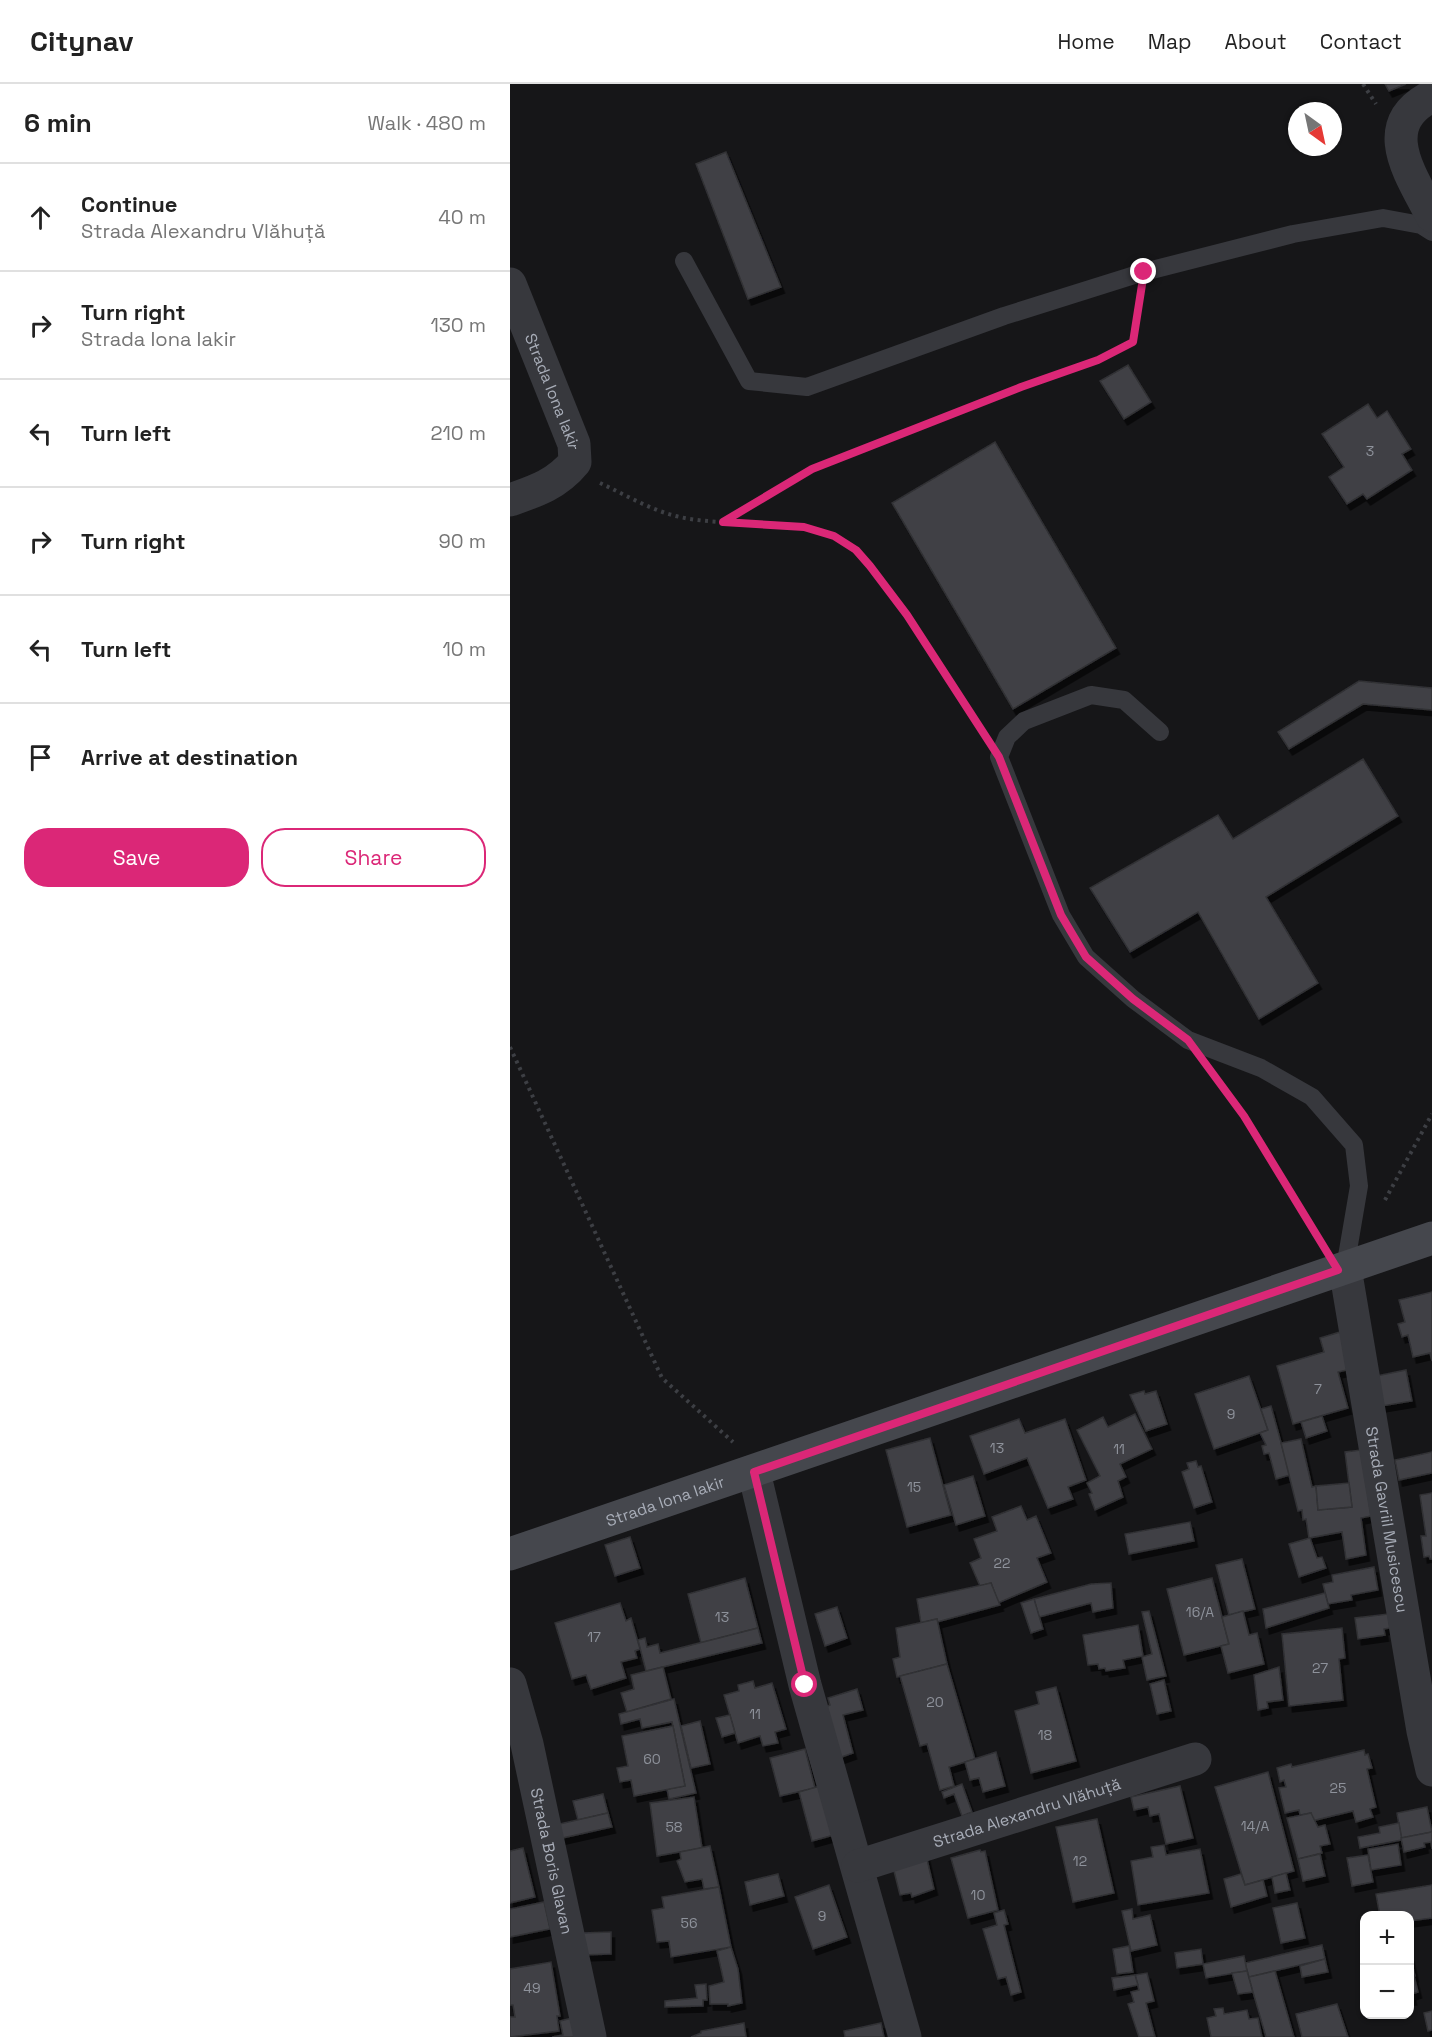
<!DOCTYPE html>
<html lang="en">
<head>
<meta charset="utf-8">
<style>
	body { margin:0; font-family:"Space Grotesk",sans-serif; background:#f6f6f6; color:#222 }
	.controls { position:absolute; right:18px; bottom:18px; display:grid; overflow:hidden; border-radius:12px; box-shadow:0 2px 4px #0004 }
	.controls button { width:54px; height:54px; display:grid; place-items:center; padding:0; border:0; border-bottom:2px solid #e0e0e0; background:#fff; color:#222; font:30px sans-serif }
	.compass { position:absolute; left:778px; top:18px; width:54px; height:54px; border-radius:50%; background:#fff; box-shadow:0 2px 4px #0004; rotate:147deg }
	.stop { position:absolute; width:18px; height:18px; margin:-14px; border:4px solid #db2777; border-radius:50%; background:#fff }
	.stop.end { background:#db2777; border-color:#fff; box-shadow:0 2px 6px #0008 }
	.list { margin:0; padding:0; list-style:none }
	h2 { display:flex; justify-content:space-between; align-items:center; height:78px; margin:0; padding:0 24px; font-size:26px }
	h2 small { font-size:20px; font-weight:400; color:#767676 }
	.list li { display:grid; grid-template-columns:39px 1fr auto; gap:18px; align-items:center; box-sizing:border-box; height:108px; padding:0 24px; border-top:2px solid #e0e0e0 }
	.list b { display:block; font-size:22px; white-space:nowrap }
	.list p { margin:0; font-size:20px; white-space:nowrap; color:#767676 }
	.list em { font-size:20px; font-style:normal; color:#767676 }
	.actions { display:flex; gap:12px; padding:18px 24px }
	.actions a { flex:1; padding:14px 0; border:2px solid #db2777; border-radius:24px; text-align:center; font-size:21px; color:#db2777 }
	.actions .main { background:#db2777; color:#fff }
	.icon { flex:none; width:33px; height:33px; fill:none; stroke:currentColor; stroke-width:2; stroke-linecap:round; stroke-linejoin:round }
	.map { position:relative; flex:none; width:922px; height:1953px; overflow:hidden }
	header { display:flex; align-items:center; gap:36px; box-sizing:border-box; height:84px; padding:0 30px; background:#fff; border-bottom:2px solid #e0e0e0 }
	header strong { font-size:28px }
	nav { display:flex; gap:33px; margin-inline-start:auto; font-size:21px }
	main { display:flex }
	aside { flex:1; background:#fff }
	.map>svg:first-child { display:block }
	.building { fill:#404145; stroke:#303034; stroke-width:1.5; filter:url(#shadow) }
	.lines { fill:none; stroke-linecap:round; stroke-linejoin:round }
	.path { stroke:#3d3f44; stroke-width:4; stroke-dasharray:3 4.5; stroke-linecap:butt }
	.lane { stroke:#37383d; stroke-width:18 }
	.street { stroke:#37383d; stroke-width:33 }
	.secondary { stroke:#45474d; stroke-width:33 }
	.route { stroke:#db2777; stroke-width:8 }
	.labels { text-anchor:middle; dominant-baseline:central; stroke-width:6; stroke-linejoin:round; paint-order:stroke }
	.number-label { font-size:14px; fill:#8e929b }
	.street-label { font-size:16px; fill:#a8adb8; stroke:#111113 }
</style>
</head>
<body>
<header>
<strong>Citynav</strong>
<nav><a>Home</a><a>Map</a><a>About</a><a>Contact</a></nav>
</header>
<main>
<aside>
<h2>6 min<small>Walk · 480 m</small></h2>
<ul class="list">
<li><svg class="icon" aria-label="ahead" viewBox="0 0 24 24"><path d="M12 20V5M6 11l6-6 6 6"/></svg><div><b>Continue</b><p>Strada Alexandru Vlăhuță</p></div><em>40 m</em></li>
<li><svg class="icon" aria-label="right" viewBox="0 0 24 24"><path d="M7 20v-9h11M14 6l5 5-5 5"/></svg><div><b>Turn right</b><p>Strada Iona Iakir</p></div><em>130 m</em></li>
<li><svg class="icon" aria-label="left" viewBox="0 0 24 24"><path d="M17 20v-9H6M10 6l-5 5 5 5"/></svg><div><b>Turn left</b></div><em>210 m</em></li>
<li><svg class="icon" aria-label="right" viewBox="0 0 24 24"><path d="M7 20v-9h11M14 6l5 5-5 5"/></svg><div><b>Turn right</b></div><em>90 m</em></li>
<li><svg class="icon" aria-label="left" viewBox="0 0 24 24"><path d="M17 20v-9H6M10 6l-5 5 5 5"/></svg><div><b>Turn left</b></div><em>10 m</em></li>
<li><svg class="icon" aria-label="arrive" viewBox="0 0 24 24"><path d="M6 21V4h12l-3 4 3 4H6"/></svg><div><b>Arrive at destination</b></div></li>
</ul>
<div class="actions"><a class="main">Save</a><a>Share</a></div>
</aside>
<div class="map">
<svg width="922" height="1953" viewBox="0 0 922 1953">
	<defs>
		<filter id="shadow"><feDropShadow dx="3.5" dy="6" stdDeviation="0" flood-color="#0009"/></filter>
	</defs>
	<rect width="100%" height="100%" fill="#161618"/>
	<g class="building">
		<path d="M875,0H896L879,7Z"/>
		<path d="M216,68L271,203L238,215L186,80Z"/>
		<path d="M618,281L641,318L614,335L590,297Z"/>
		<path d="M858,320L867,334L877,327L901,365L892,370L902,386L857,415L853,410L837,420L819,393L834,383L812,350Z"/>
		<path d="M485,358L606,564L503,625L382,419Z"/>
		<path d="M849,597L922,604V626L853,620L779,665L768,648Z"/>
		<path d="M853,675L888,732L756,813L808,899L749,935L688,828L620,868L580,804L708,731L723,755Z"/>
		<path d="M922,1208V1277L920,1269L903,1273L898,1251L892,1253L888,1240L895,1238L889,1216Z"/>
		<path d="M830,1248L841,1285L828,1288L838,1324L783,1340L767,1282L814,1268L810,1254Z"/>
		<path d="M896,1286L902,1317L872,1322L866,1292Z"/>
		<path d="M739,1292L758,1346L704,1365L685,1310Z"/>
		<path d="M634,1307L635,1310L646,1307L657,1340L636,1347L620,1311Z"/>
		<path d="M761,1322L780,1391L766,1395L759,1369L754,1370L752,1362L756,1361L750,1349L758,1346L751,1325Z"/>
		<path d="M625,1330L642,1365L610,1380L616,1393L608,1397L613,1413L585,1426L579,1410L582,1409L577,1399L590,1392L567,1346L593,1333L598,1343Z"/>
		<path d="M812,1332L817,1347L796,1354L791,1338Z"/>
		<path d="M509,1335L515,1349L555,1335L576,1396L558,1403L563,1415L538,1424L517,1374L474,1390L460,1352Z"/>
		<path d="M420,1354L441,1431L397,1443L376,1366Z"/>
		<path d="M791,1355L802,1403L806,1402L808,1426L842,1423L835,1368L851,1366L861,1432L851,1434L856,1471L836,1475L832,1448L799,1454L796,1435L793,1436L792,1426L788,1427L771,1359Z"/>
		<path d="M922,1368V1389L889,1396L885,1376Z"/>
		<path d="M686,1377L688,1383L691,1382L702,1418L684,1424L672,1388L679,1385L677,1379Z"/>
		<path d="M463,1392L475,1432L446,1441L434,1401Z"/>
		<path d="M839,1399L842,1423L808,1426L806,1402Z"/>
		<path d="M922,1409V1475H920L919,1472L914,1473L911,1452H916L910,1411Z"/>
		<path d="M511,1422L517,1436L526,1432L541,1469L527,1474L537,1498L488,1519L481,1499L470,1502L460,1479L471,1474L464,1455L487,1447L482,1433Z"/>
		<path d="M680,1438L684,1457L619,1470L615,1450Z"/>
		<path d="M120,1453L130,1484L105,1492L95,1461Z"/>
		<path d="M800,1454L807,1474L812,1473L816,1484L789,1493L779,1460Z"/>
		<path d="M732,1475L745,1525L719,1531L706,1481Z"/>
		<path d="M864,1483L868,1506L841,1511L842,1516L818,1520L813,1500L823,1498L822,1491Z"/>
		<path d="M235,1494L248,1544L191,1559L178,1510Z"/>
		<path d="M702,1494L719,1560L674,1571L657,1505Z"/>
		<path d="M481,1499L490,1521L427,1538V1535L411,1539L407,1515Z"/>
		<path d="M601,1499L603,1524L583,1528L581,1519L529,1533L524,1515L581,1500Z"/>
		<path d="M815,1509L819,1524L756,1544L753,1525Z"/>
		<path d="M524,1515L533,1545L521,1549L511,1519Z"/>
		<path d="M110,1519L116,1537L121,1534L130,1565L125,1567L127,1574L111,1578L116,1594L81,1605L76,1591L62,1595L45,1539Z"/>
		<path d="M327,1523L337,1554L315,1562L305,1530Z"/>
		<path d="M639,1527L656,1592L637,1596L632,1573L642,1570L632,1528Z"/>
		<path d="M733,1527L739,1551L747,1549L754,1580L718,1589L711,1562L719,1560L712,1533Z"/>
		<path d="M878,1530L880,1544L874,1545L875,1551L848,1555L845,1534Z"/>
		<path d="M427,1535L437,1580L387,1593L383,1575L390,1573L386,1544Z"/>
		<path d="M628,1541L633,1572L613,1576L615,1584L596,1587L595,1584L589,1585L588,1580L578,1581L573,1551Z"/>
		<path d="M248,1544L252,1559L136,1587L128,1556L135,1554L137,1563L148,1560L150,1569Z"/>
		<path d="M832,1544L835,1574L829,1575L833,1616L779,1622L772,1550Z"/>
		<path d="M437,1580L465,1675L439,1683L444,1702L430,1706L417,1660L410,1662L390,1592Z"/>
		<path d="M153,1583L161,1615L117,1628L111,1609L124,1605L121,1591Z"/>
		<path d="M769,1583L773,1616L757,1618L758,1624L748,1626L744,1591Z"/>
		<path d="M654,1596L661,1627L647,1630L640,1600Z"/>
		<path d="M243,1597L245,1604L262,1599L276,1645L265,1648L268,1659L253,1662L250,1652L228,1659L214,1611L229,1607L228,1601Z"/>
		<path d="M546,1603L566,1677L521,1689L505,1627L529,1620L526,1608Z"/>
		<path d="M347,1605L353,1626L333,1631L343,1669L329,1674L315,1623L320,1621L318,1614Z"/>
		<path d="M164,1615L186,1709L159,1715L157,1705L175,1702L162,1638L132,1644L130,1635L111,1640L109,1630Z"/>
		<path d="M220,1631L225,1649L212,1653L206,1634Z"/>
		<path d="M190,1637L200,1680L181,1684L171,1642Z"/>
		<path d="M163,1642L175,1702L124,1712L121,1696L110,1698L107,1684L118,1682L112,1652Z"/>
		<path d="M295,1665L305,1704L270,1712L260,1674Z"/>
		<path d="M854,1666L855,1671L858,1670L862,1684L857,1685L866,1723L860,1725L863,1733L846,1738L843,1727L802,1737L801,1729L790,1731L789,1726L775,1729L769,1704L776,1703L774,1696L770,1698L767,1684L781,1680L782,1683Z"/>
		<path d="M486,1668L495,1702L473,1708L469,1694L460,1696L455,1678Z"/>
		<path d="M758,1688L784,1787L735,1801L705,1703Z"/>
		<path d="M452,1700L462,1728L452,1732L444,1710L434,1714L432,1708Z"/>
		<path d="M310,1702L324,1751L302,1757L289,1708Z"/>
		<path d="M670,1702L683,1754L656,1760L649,1730L640,1732L638,1723L624,1726L621,1713Z"/>
		<path d="M93,1710L98,1729L68,1736L63,1717Z"/>
		<path d="M184,1713L192,1764L147,1772L140,1719Z"/>
		<path d="M917,1723L922,1748L891,1754L887,1729Z"/>
		<path d="M98,1729L102,1743L48,1755L45,1741Z"/>
		<path d="M801,1729L808,1743L815,1741L820,1760L810,1762L812,1769L788,1775L777,1734Z"/>
		<path d="M587,1735L604,1809L563,1818L546,1743Z"/>
		<path d="M889,1739L892,1756L850,1764L848,1753L870,1749L869,1743Z"/>
		<path d="M922,1748V1765L921,1758L914,1759L915,1763L894,1768L891,1754Z"/>
		<path d="M888,1760L891,1781L861,1786L858,1765Z"/>
		<path d="M654,1761L656,1771L690,1765L699,1809L628,1821L621,1777L643,1773L641,1763Z"/>
		<path d="M200,1762L209,1803L194,1805L192,1795L175,1798L167,1777L171,1775L170,1768Z"/>
		<path d="M13,1764L25,1813L0,1819V1767Z"/>
		<path d="M470,1766L471,1768L475,1767L488,1826L458,1834L441,1774Z"/>
		<path d="M810,1770L815,1792L793,1797L788,1775Z"/>
		<path d="M416,1771L424,1805L402,1813L401,1809L390,1811L382,1779Z"/>
		<path d="M858,1771L863,1798L842,1802L837,1774Z"/>
		<path d="M776,1789L780,1806L765,1809L762,1793Z"/>
		<path d="M268,1790L274,1812L240,1821L235,1798Z"/>
		<path d="M731,1790L735,1801L753,1796L757,1812L721,1823L714,1795Z"/>
		<path d="M319,1801L337,1853L303,1865L285,1813Z"/>
		<path d="M922,1801V1834L900,1837V1832H870L866,1810Z"/>
		<path d="M209,1803L221,1863L161,1873L159,1857L147,1858L142,1826L154,1824L152,1813Z"/>
		<path d="M34,1818L40,1845L0,1853V1825Z"/>
		<path d="M787,1819L795,1854L771,1859L763,1824Z"/>
		<path d="M622,1825L623,1835L640,1831L647,1861L621,1867L612,1827Z"/>
		<path d="M494,1826L498,1840L494,1841L511,1908L501,1911L496,1893L488,1895L473,1845L487,1841L484,1829Z"/>
		<path d="M101,1848V1870L72,1871L71,1849Z"/>
		<path d="M812,1861L815,1875L739,1893L735,1879Z"/>
		<path d="M619,1862L623,1888L607,1890L603,1865Z"/>
		<path d="M221,1863L228,1885L232,1919L218,1922V1920H200L199,1902L214,1898L207,1867Z"/>
		<path d="M691,1865L693,1880L667,1884L665,1869Z"/>
		<path d="M900,1871L905,1892L900,1893Z"/>
		<path d="M734,1872L737,1887L696,1894L693,1880Z"/>
		<path d="M815,1875L818,1888L792,1893L790,1882Z"/>
		<path d="M41,1878L50,1932H47L49,1947L0,1953V1933H5L3,1921H0V1885Z"/>
		<path d="M737,1887L743,1908L728,1910L722,1889Z"/>
		<path d="M765,1887L784,1953H756L743,1908L739,1893Z"/>
		<path d="M637,1889L644,1917L636,1919L645,1953H629L618,1920L624,1918L621,1908L629,1906L625,1891Z"/>
		<path d="M625,1891L628,1901L604,1906L602,1894Z"/>
		<path d="M904,1892L908,1908L902,1910L903,1915H900V1893Z"/>
		<path d="M196,1900L197,1916H193V1922L155,1923V1917L187,1914L185,1901Z"/>
		<path d="M827,1920L838,1953H792L786,1930Z"/>
		<path d="M713,1924L714,1930L737,1926L739,1935L748,1934L752,1953H701L697,1934L706,1932L704,1925Z"/>
		<path d="M922,1927V1946L918,1947L914,1929Z"/>
		<path d="M62,1934L66,1953H42L53,1951L50,1937Z"/>
		<path d="M234,1939L236,1953H181L191,1949V1947Z"/>
		<path d="M371,1939L374,1953H335L334,1947Z"/>
	</g>
	<g class="lines">
		<g class="path">
			<path d="M853,0L866,20"/>
			<path d="M90,399C116,411 142,427 170,433C219,444 275,432 322,451C368,470 443,602 472,648"/>
			<path d="M214,437L302,385L511,303L588,276L623,259L630,216"/>
			<path d="M0,963L152,1294L223,1358"/>
			<path d="M709,997L734,1032L810,1158"/>
			<path d="M875,1116L922,1030"/>
		</g>
		<g class="lane">
			<path d="M174,177L239,297L297,303L494,232L634,188L783,150L873,134L911,141L922,148"/>
			<path d="M650,648L614,616L581,611L514,637L497,653L489,673L551,831L576,873L623,915L678,956L751,984L802,1013L844,1061L849,1102L835,1184"/>
		</g>
		<g class="street">
			<path d="M922,12C865,41 900,89 922,132"/>
			<path id="s1" d="M0,200L64,360L65,378C47,400 26,407 0,416"/>
			<path id="s2" d="M835,1184L913,1647L922,1686"/>
			<path d="M244,1388L295,1601L395,1953"/>
			<path id="s3" d="M0,1600L17,1660L80,1953"/>
			<path id="s4" d="M348,1782L685,1675"/>
		</g>
		<path class="secondary" id="s5" d="M0,1470L922,1154"/>
	</g>
	<g class="lines">
		<path class="route" d="M295,1601L244,1388L828,1186L734,1032L678,956L623,915L576,873L551,831L489,673L397,531L360,482L346,466L324,452L294,443L213,438L302,385L511,303L588,276L623,258L634,188"/>
	</g>
	<g class="labels">
		<g class="number-label">
			<text x="860" y="367">3</text>
			<text x="808" y="1305">7</text>
			<text x="721" y="1330">9</text>
			<text x="487" y="1364">13</text>
			<text x="609" y="1365">11</text>
			<text x="404" y="1403">15</text>
			<text x="492" y="1479">22</text>
			<text x="690" y="1528">16/A</text>
			<text x="212" y="1533">13</text>
			<text x="84" y="1553">17</text>
			<text x="810" y="1584">27</text>
			<text x="425" y="1618">20</text>
			<text x="245" y="1630">11</text>
			<text x="535" y="1651">18</text>
			<text x="142" y="1675">60</text>
			<text x="828" y="1704">25</text>
			<text x="745" y="1742">14/A</text>
			<text x="164" y="1743">58</text>
			<text x="570" y="1777">12</text>
			<text x="468" y="1811">10</text>
			<text x="312" y="1832">9</text>
			<text x="179" y="1839">56</text>
			<text x="22" y="1904">49</text>
		</g>
		<g class="street-label">
			<text stroke="none"><textPath href="#s1" startOffset="116">Strada Iona Iakir</textPath></text>
			<text stroke="none"><textPath href="#s5" startOffset="164">Strada Iona Iakir</textPath></text>
			<text stroke="none"><textPath href="#s2" startOffset="255">Strada Gavriil Musicescu</textPath></text>
			<text stroke="none"><textPath href="#s4" startOffset="177">Strada Alexandru Vlăhuță</textPath></text>
			<text stroke="none"><textPath href="#s3" startOffset="182">Strada Boris Glavan</textPath></text>
		</g>
	</g>
</svg>
<div class="controls">
<button>+</button>
<button>−</button>
</div>
<svg class="compass" viewBox="-18 -18 36 36"><path d="M0-13l5 13h-10z" fill="#e53935"/><path d="M0 13l5-13h-10z" fill="#767676"/></svg>
<div class="stop" style="left:295px;top:1601px"></div>
<div class="stop end" style="left:634px;top:188px"></div>
</div>
</main>
</body>
</html>
